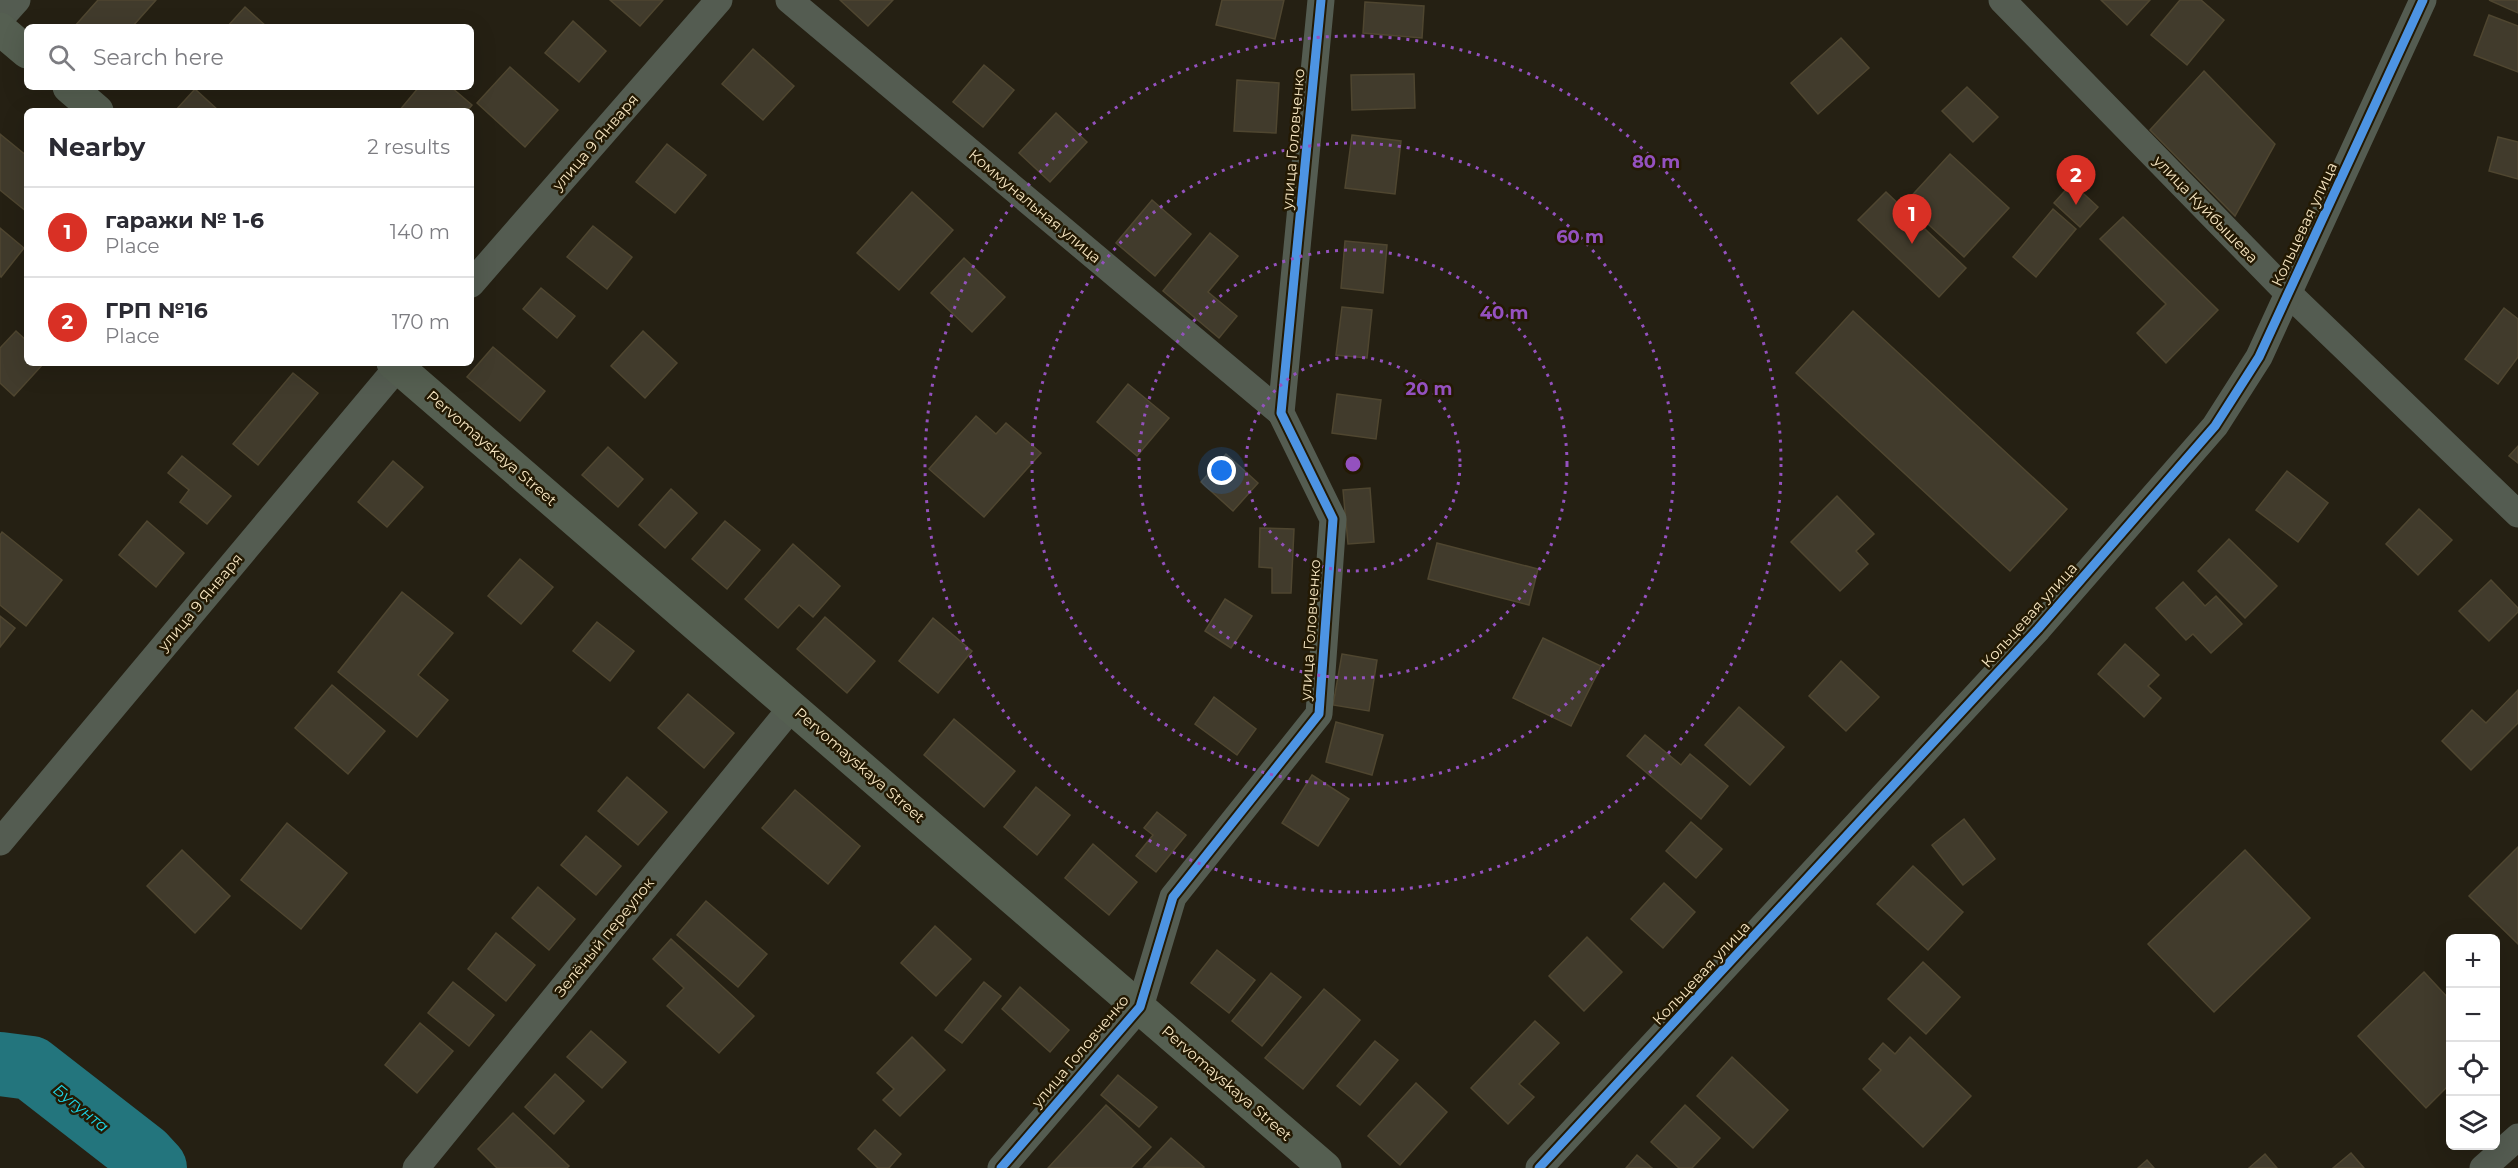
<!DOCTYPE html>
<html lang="en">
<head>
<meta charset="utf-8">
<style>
	body { margin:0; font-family:Montserrat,sans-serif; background:#f7f7f7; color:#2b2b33 }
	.controls { position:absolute; right:18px; bottom:18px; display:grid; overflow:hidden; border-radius:9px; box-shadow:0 6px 24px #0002 }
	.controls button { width:54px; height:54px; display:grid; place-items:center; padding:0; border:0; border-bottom:2px solid #e1e1e2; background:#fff; color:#2b2b33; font:30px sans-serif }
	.you { position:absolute; left:1222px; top:471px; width:21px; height:21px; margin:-15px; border:4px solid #fff; border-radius:50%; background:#1a73e8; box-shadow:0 0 0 9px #1a73e833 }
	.badge { display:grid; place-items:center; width:39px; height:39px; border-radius:50%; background:#d93025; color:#fff; font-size:20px; font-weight:700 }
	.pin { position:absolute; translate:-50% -50px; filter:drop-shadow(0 2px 3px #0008) }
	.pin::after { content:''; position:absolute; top:32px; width:21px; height:18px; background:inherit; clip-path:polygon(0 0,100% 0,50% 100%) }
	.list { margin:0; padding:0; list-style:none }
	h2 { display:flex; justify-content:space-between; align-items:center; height:78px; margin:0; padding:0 24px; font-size:26px }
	h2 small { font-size:20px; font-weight:400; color:#7c7c81 }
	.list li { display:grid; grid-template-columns:39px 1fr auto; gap:18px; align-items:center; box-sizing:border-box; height:90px; padding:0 24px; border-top:2px solid #e1e1e2 }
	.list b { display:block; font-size:22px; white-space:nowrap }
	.list p { margin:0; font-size:20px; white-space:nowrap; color:#7c7c81 }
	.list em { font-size:20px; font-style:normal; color:#7c7c81 }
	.icon { flex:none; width:33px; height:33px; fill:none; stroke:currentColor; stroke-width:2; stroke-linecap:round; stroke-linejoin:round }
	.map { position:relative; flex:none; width:2518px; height:1168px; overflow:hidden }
	.search { position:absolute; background:#fff; box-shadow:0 6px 24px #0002; left:24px; top:24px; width:450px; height:66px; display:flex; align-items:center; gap:15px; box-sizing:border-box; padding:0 21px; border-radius:9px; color:#7c7c81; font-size:22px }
	.panel { position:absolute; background:#fff; box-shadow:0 6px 24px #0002; left:24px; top:108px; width:450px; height:258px; border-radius:9px }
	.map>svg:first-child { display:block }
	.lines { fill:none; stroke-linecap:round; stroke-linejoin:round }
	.river { stroke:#23757d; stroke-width:64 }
	.building { fill:#413b2c; stroke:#4f4630; stroke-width:1.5 }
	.minor { stroke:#545c51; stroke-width:27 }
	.secondary { stroke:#555f51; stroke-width:33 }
	.cycleway-casing { stroke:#231903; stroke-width:13 }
	.cycleway { stroke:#4d94e3; stroke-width:9 }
	.ring { fill:none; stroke:#9451bf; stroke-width:3; stroke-dasharray:3 6 }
	.labels { text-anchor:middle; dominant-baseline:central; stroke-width:5; stroke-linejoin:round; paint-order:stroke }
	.street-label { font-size:15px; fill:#f6e5c1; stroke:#231903 }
	.water-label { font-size:16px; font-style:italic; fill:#1cd6e8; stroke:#231903 }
	.centre { fill:#9451bf; stroke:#231903; stroke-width:3 }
	.ring-label { font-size:18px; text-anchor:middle; font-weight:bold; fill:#9451bf; stroke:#231903; stroke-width:5; stroke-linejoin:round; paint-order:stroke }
</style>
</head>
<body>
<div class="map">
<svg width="2518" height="1168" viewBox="0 0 2518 1168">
	<rect width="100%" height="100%" fill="#252013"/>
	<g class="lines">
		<path class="river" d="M0,1064L31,1068L143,1155L155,1168"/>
	</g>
	<g class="building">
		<path d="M98,0H156L132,27H74Z"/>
		<path d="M610,0H663L640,26Z"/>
		<path d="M840,0H893L868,26Z"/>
		<path d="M1222,0H1284L1275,39L1216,25Z"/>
		<path d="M2101,0H2150L2127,25Z"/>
		<path d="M2180,0H2201L2224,20L2187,65L2151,35Z"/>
		<path d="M2489,0H2518V13Z"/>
		<path d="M1365,2L1424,6L1422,38L1363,33Z"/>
		<path d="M245,7L267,27H227Z"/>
		<path d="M2489,15L2518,26V72L2474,55Z"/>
		<path d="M573,21L606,51L579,82L545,53Z"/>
		<path d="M1841,38L1869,68L1818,114L1791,83Z"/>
		<path d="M753,49L794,86L763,120L722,84Z"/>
		<path d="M984,65L1014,90L983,127L953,102Z"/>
		<path d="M510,67L558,110L525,147L477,103Z"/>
		<path d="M2204,71L2275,144L2235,216L2150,130Z"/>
		<path d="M1414,74L1415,108L1352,110L1351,75Z"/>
		<path d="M1237,80L1279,83L1276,133L1234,131Z"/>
		<path d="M419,87H451L472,105L467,111H399Z"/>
		<path d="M1967,87L1998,117L1973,142L1942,111Z"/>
		<path d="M195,89L219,111H175Z"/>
		<path d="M1056,113L1087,142L1050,182L1019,153Z"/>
		<path d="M0,134L27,156V212L0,190Z"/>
		<path d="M1352,135L1401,141L1395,194L1345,188Z"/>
		<path d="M2498,137L2518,142V179L2489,171Z"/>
		<path d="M667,144L706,175L675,213L636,182Z"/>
		<path d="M1950,154L2009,208L1964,257L1905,203Z"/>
		<path d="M2072,183L2098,207L2080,227L2054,203Z"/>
		<path d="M912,192L953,230L899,290L857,253Z"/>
		<path d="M1886,192L1966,268L1939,297L1858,220Z"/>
		<path d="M1152,200L1191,234L1155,276L1116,243Z"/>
		<path d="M2053,209L2076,229L2036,277L2013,257Z"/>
		<path d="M2123,217L2218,310L2166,363L2137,333L2166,304L2100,239Z"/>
		<path d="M593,226L632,257L607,289L567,257Z"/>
		<path d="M0,228L24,248L1,277L0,276Z"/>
		<path d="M1210,233L1238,256L1208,292L1237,316L1219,338L1163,291Z"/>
		<path d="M1345,241L1387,245L1383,293L1341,288Z"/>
		<path d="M964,258L1005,297L972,332L931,293Z"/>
		<path d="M541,288L575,316L557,338L523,309Z"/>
		<path d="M1342,307L1372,310L1367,358L1336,355Z"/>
		<path d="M2504,308L2518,319V357L2498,384L2465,359Z"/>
		<path d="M1853,311L2067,509L2010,571L1796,373Z"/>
		<path d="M16,331L27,341V363H44L14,396L0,383V348Z"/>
		<path d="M643,331L677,363L645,398L611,366Z"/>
		<path d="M493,347L545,391L520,421L467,377Z"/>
		<path d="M293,373L318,393L258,465L233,444Z"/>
		<path d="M1128,384L1169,418L1137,456L1097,422Z"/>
		<path d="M1337,394L1381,400L1376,439L1332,433Z"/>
		<path d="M976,416L996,434L1006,423L1041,453L984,517L929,469Z"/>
		<path d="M2518,446V463L2509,456Z"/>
		<path d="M608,447L643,479L618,507L582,475Z"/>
		<path d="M1226,454L1258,483L1233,511L1201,482Z"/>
		<path d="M182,456L231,496L207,524L180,502L189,490L168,473Z"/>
		<path d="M393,461L423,487L387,527L358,502Z"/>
		<path d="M2287,471L2328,503L2298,542L2256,510Z"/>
		<path d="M1370,488L1374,542L1348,544L1343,490Z"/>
		<path d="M671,489L697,513L665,548L639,525Z"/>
		<path d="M1837,496L1874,534L1856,551L1868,564L1840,591L1791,542Z"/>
		<path d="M2419,509L2452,540L2418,575L2386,544Z"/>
		<path d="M147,521L184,553L156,587L119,555Z"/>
		<path d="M725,521L760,550L727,589L692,559Z"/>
		<path d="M1260,528L1294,529L1291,593H1272V568L1259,567Z"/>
		<path d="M2,532L62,580L26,626L0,605V535Z"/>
		<path d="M2229,539L2277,586L2245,618L2198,571Z"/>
		<path d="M1437,543L1538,569L1529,605L1428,579Z"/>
		<path d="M793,544L840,586L813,617L799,605L778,628L745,599Z"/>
		<path d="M520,559L553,587L521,624L488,596Z"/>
		<path d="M2491,580L2518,608V612L2489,641L2459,611Z"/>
		<path d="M2183,582L2205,606L2216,596L2242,624L2211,653L2193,634L2186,640L2156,608Z"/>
		<path d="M402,592L453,633L418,675L448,700L417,737L338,672Z"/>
		<path d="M1225,599L1252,616L1231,648L1205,631Z"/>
		<path d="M0,616L15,628L0,647Z"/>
		<path d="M825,617L875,661L847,693L797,649Z"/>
		<path d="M933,618L972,651L938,693L899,661Z"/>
		<path d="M597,622L634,651L610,681L573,651Z"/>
		<path d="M1543,638L1601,666L1571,726L1513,698Z"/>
		<path d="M2125,644L2159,675L2148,686L2161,698L2144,717L2098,674Z"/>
		<path d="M1342,654L1377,660L1369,711L1333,705Z"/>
		<path d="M1841,661L1879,697L1846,731L1809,696Z"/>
		<path d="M332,685L385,731L348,774L295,728Z"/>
		<path d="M2518,690V723L2471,770L2442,741L2472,710L2486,723Z"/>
		<path d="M688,694L734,733L704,768L658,728Z"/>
		<path d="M1214,697L1256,729L1237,755L1195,724Z"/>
		<path d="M1739,707L1784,747L1750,785L1705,745Z"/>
		<path d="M954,719L1015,771L984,807L924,755Z"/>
		<path d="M1336,722L1383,735L1372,775L1326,762Z"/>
		<path d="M1645,735L1681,765L1690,754L1728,786L1701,819L1627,756Z"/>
		<path d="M1312,775L1349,799L1318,846L1282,823Z"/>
		<path d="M627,777L667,812L638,845L598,811Z"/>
		<path d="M1036,787L1070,815L1037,855L1004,827Z"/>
		<path d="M795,790L860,846L828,884L762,828Z"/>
		<path d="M1157,812L1186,835L1156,872L1136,856L1153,835L1144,828Z"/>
		<path d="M1964,819L1995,859L1963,885L1932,845Z"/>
		<path d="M1691,822L1722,849L1696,878L1666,851Z"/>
		<path d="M287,823L347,873L301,929L241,880Z"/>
		<path d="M586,836L621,866L596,895L561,865Z"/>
		<path d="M1093,844L1137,882L1109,915L1065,878Z"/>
		<path d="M2518,847V944L2469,896Z"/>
		<path d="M182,850L230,896L195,933L147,886Z"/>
		<path d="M2245,850L2310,918L2214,1012L2148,944Z"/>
		<path d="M1913,866L1963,912L1928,950L1877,904Z"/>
		<path d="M1664,883L1695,912L1663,948L1631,919Z"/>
		<path d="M538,887L575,919L549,950L512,918Z"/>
		<path d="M706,901L767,954L738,987L677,935Z"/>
		<path d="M935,926L971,959L936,996L901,963Z"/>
		<path d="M496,933L535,965L506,1001L468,969Z"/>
		<path d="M1587,937L1622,972L1584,1011L1549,976Z"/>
		<path d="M671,939L754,1016L719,1053L667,1006L684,988L653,959Z"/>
		<path d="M1217,950L1255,980L1229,1013L1191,983Z"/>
		<path d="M1923,962L1960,997L1926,1034L1888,999Z"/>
		<path d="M2424,972L2450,1000V1084L2426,1108L2358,1036Z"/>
		<path d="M1271,973L1301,997L1262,1046L1232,1021Z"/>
		<path d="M453,982L494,1015L469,1046L428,1013Z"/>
		<path d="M984,982L1001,996L962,1043L945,1030Z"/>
		<path d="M1020,987L1069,1030L1050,1052L1002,1009Z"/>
		<path d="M1324,989L1360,1020L1303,1089L1265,1058Z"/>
		<path d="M1535,1021L1559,1043L1519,1084L1534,1097L1508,1124L1471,1088Z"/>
		<path d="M420,1023L453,1051L417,1093L385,1065Z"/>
		<path d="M591,1031L626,1062L602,1088L567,1057Z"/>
		<path d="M912,1037L945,1070L900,1116L883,1100L894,1089L877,1073Z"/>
		<path d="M1910,1037L1971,1096L1923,1147L1863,1089L1881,1070L1869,1059L1883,1043L1895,1054Z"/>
		<path d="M1375,1041L1398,1060L1360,1105L1337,1086Z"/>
		<path d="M1732,1057L1788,1110L1753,1148L1697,1096Z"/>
		<path d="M555,1074L584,1101L554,1134L525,1107Z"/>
		<path d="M1118,1075L1157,1107L1139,1127L1101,1095Z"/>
		<path d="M1416,1083L1447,1112L1400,1165L1368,1136Z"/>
		<path d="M1106,1105L1151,1147L1131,1168H1048Z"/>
		<path d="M1685,1105L1720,1138L1692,1168H1679L1651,1142Z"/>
		<path d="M513,1113L569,1166L567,1168H497L478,1149Z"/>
		<path d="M875,1130L901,1154L889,1168H878L858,1149Z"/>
		<path d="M1171,1138L1204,1167L1202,1168L1144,1167Z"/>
		<path d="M2351,1153L2364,1168H2333Z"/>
		<path d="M2265,1154L2277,1168H2249Z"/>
		<path d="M1637,1155L1652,1168H1626Z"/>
		<path d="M2147,1160L2154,1168H2138Z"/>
	</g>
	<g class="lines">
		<g class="minor">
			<path d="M789,0L1281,413"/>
			<path d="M2002,0L2289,294L2518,514"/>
			<path d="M0,19L17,0"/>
			<path d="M471,284L719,0"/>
			<path d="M0,842L401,363"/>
			<path d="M416,1168L792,707"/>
			<path d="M1001,1168L1140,1007L1173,897L1319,714L1333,519L1281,413L1321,0"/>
			<path d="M1539,1168L2038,629L2215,426L2259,357L2423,0"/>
			<path d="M2483,1168L2518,1137"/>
		</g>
		<g class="secondary">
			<path d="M0,29L27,52"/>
			<path d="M69,87L97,111"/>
			<path d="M393,363L1325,1168"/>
		</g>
		<defs>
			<g id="cycleway">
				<path d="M1001,1168L1140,1007L1173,897L1319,714L1333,519L1281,413L1321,0"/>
				<path d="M1539,1168L2038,629L2215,426L2259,357L2423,0"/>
			</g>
		</defs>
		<use href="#cycleway" class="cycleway-casing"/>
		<use href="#cycleway" class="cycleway"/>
	</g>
	<g class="ring">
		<circle cx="1353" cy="464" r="107"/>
		<circle cx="1353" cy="464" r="214"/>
		<circle cx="1353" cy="464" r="321"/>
		<circle cx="1353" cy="464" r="428"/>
	</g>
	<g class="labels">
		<g class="street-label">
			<text transform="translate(1293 139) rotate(-85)">улица Головченко</text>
			<text transform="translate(595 142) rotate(-49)">улица 9 Января</text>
			<text transform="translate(1035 206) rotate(40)">Коммунальная улица</text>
			<text transform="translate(2206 209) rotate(46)">улица Куйбышева</text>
			<text transform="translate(2304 224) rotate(-65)">Кольцевая улица</text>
			<text transform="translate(492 448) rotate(41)">Pervomayskaya Street</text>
			<text transform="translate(200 602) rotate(-50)">улица 9 Января</text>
			<text transform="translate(2029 615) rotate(-48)">Кольцевая улица</text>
			<text transform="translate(1310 630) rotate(-86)">улица Головченко</text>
			<text transform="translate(860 765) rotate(41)">Pervomayskaya Street</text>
			<text transform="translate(604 937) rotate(-51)">Зелёный переулок</text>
			<text transform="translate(1701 973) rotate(-47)">Кольцевая улица</text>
			<text transform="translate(1080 1051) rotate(-50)">улица Головченко</text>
			<text transform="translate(1227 1083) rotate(41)">Pervomayskaya Street</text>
		</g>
		<g class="water-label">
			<text transform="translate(81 1108) rotate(39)">Бугунта</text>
		</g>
	</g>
	<circle cx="1353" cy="464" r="9" class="centre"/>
	<g class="ring-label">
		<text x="1656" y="168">80 m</text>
		<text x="1580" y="243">60 m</text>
		<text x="1504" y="319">40 m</text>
		<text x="1429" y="395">20 m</text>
	</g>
</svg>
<div class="controls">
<button>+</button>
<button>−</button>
<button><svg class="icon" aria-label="locate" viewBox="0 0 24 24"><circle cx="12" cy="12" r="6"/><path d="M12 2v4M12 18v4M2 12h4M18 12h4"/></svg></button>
<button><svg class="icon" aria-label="layers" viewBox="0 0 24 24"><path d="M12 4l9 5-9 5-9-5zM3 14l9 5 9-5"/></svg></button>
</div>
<div class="you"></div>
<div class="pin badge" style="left:1912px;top:244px">1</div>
<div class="pin badge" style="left:2076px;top:205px">2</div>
<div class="search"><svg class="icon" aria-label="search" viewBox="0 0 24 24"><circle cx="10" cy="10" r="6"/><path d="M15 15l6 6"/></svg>Search here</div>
<section class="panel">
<h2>Nearby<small>2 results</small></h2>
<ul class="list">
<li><span class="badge">1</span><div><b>гаражи № 1-6</b><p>Place</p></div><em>140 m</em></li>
<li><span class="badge">2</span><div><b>ГРП №16</b><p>Place</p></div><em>170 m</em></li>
</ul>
</section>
</div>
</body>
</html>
